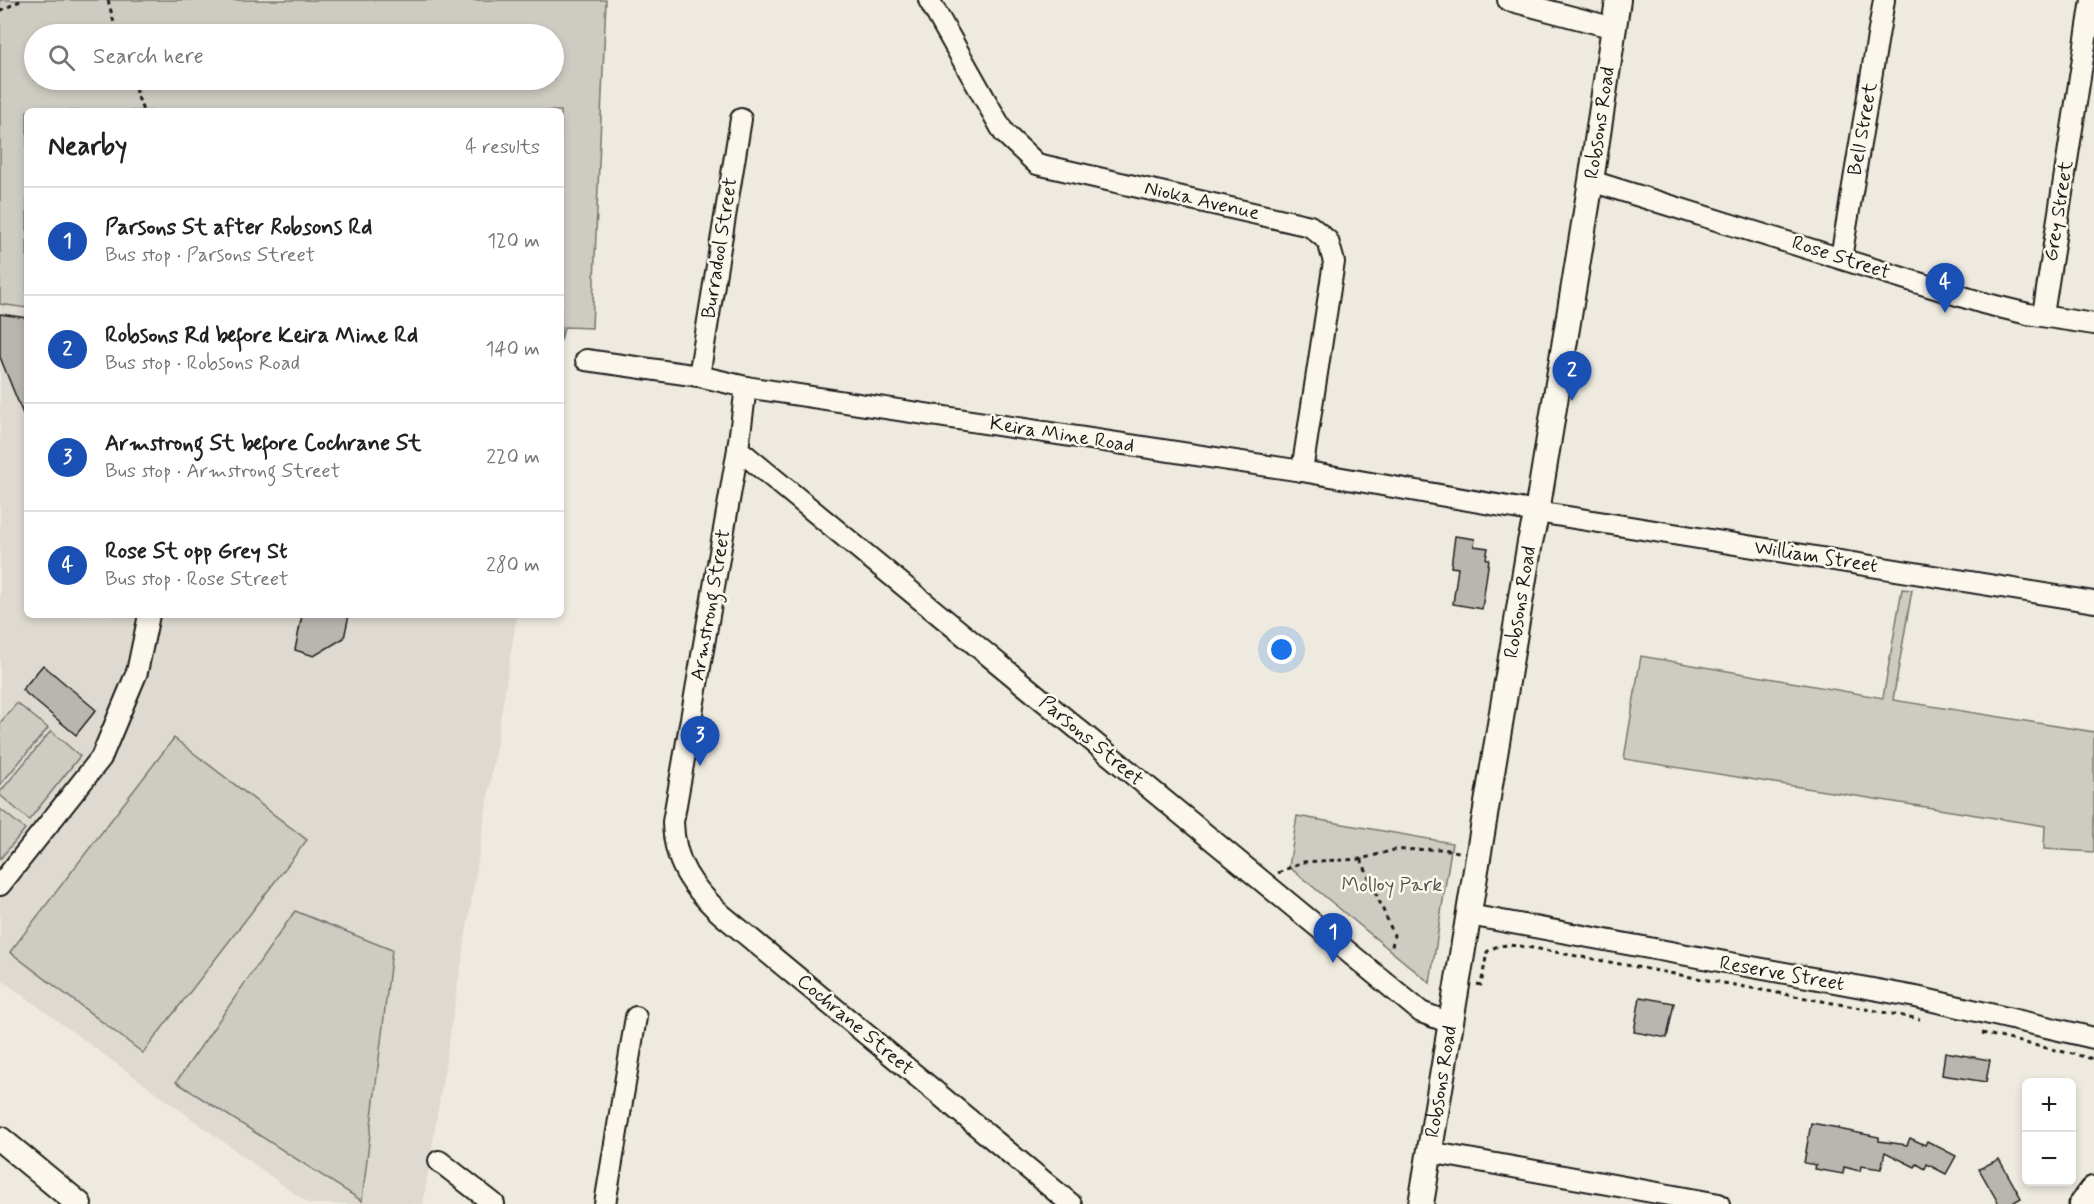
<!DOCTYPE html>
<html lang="en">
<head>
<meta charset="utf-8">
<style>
	body { margin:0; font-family:Mynerve,sans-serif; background:#f6f6f6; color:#222 }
	.controls { position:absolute; right:18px; bottom:18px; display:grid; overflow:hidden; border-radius:9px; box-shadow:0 3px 9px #0003 }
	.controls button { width:54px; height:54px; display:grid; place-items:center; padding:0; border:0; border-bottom:2px solid #e0e0e0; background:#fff; color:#222; font:30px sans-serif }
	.you { position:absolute; left:1282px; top:650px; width:21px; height:21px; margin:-15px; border:4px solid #fff; border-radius:50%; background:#1a73e8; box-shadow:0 0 0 9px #1a73e833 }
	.badge { display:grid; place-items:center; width:39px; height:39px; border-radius:50%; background:#db2777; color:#fff; font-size:20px; font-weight:700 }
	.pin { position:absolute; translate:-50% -50px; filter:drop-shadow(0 2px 3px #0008) }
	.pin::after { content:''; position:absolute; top:32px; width:21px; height:18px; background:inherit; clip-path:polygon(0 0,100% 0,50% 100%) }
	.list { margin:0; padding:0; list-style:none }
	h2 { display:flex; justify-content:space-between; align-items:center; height:78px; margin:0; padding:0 24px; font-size:26px }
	h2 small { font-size:20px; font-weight:400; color:#767676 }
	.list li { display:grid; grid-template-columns:39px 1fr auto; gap:18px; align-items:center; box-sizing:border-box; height:108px; padding:0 24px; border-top:2px solid #e0e0e0 }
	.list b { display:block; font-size:22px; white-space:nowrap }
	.list p { margin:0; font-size:20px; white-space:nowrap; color:#767676 }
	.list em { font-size:20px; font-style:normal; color:#767676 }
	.icon { flex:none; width:33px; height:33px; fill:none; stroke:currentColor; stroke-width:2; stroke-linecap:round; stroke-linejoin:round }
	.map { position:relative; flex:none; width:2094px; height:1204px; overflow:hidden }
	.search { position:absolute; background:#fff; box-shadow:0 3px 9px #0003; left:24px; top:24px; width:540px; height:66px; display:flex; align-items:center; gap:15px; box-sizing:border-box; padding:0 21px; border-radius:33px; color:#767676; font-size:22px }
	.panel { position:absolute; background:#fff; box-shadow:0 3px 9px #0003; left:24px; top:108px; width:540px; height:510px; border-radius:9px }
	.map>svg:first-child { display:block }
	.built { fill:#dedad1 }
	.green { fill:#ceccc2; stroke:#75746f; stroke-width:1.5; fill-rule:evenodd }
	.building { fill:#b9b6af; stroke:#1c1c1c; stroke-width:1.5 }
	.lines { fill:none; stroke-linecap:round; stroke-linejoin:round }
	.minor-casing { stroke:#1c1c1c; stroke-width:24 }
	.major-casing { stroke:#1c1c1c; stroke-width:28 }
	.highway-casing { stroke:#1c1c1c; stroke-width:33 }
	.path { stroke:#1c1c1c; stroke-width:3; stroke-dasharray:4.5 4.5; stroke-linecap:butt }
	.minor { stroke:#fbf7ec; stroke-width:20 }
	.major { stroke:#fbf7ec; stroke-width:24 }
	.highway { stroke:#fbf7ec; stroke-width:28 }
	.labels { text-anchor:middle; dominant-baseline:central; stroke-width:5; stroke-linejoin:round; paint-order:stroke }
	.street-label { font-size:20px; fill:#1c1c1c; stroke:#fbf7ec }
	.park-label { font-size:20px; fill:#51514e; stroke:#fbf7ec }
</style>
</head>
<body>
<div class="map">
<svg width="2094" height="1204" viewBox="0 0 2094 1204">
	<rect width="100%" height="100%" fill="#eeeadf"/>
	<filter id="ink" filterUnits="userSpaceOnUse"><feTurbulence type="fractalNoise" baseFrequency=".0167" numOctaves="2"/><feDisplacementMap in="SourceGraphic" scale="12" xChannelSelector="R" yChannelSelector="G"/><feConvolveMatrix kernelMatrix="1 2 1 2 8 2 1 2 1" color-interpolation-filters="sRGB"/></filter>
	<g filter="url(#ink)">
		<path class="built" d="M0,304L27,308V615H517L423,1204H309L0,979Z"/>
		<g class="green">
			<path d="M0,0H606L592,328L564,327L561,341V111H27V308L0,304ZM34,34H554V80H34Z"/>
			<path d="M1902,589L1912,590L1893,700L2094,732V852L2044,849L2045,826L1624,759L1641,656L1883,698Z"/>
			<path d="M17,703L48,728L0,785V723Z"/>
			<path d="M51,731L80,756L29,820L0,795V792Z"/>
			<path d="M174,738L307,840L143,1053L10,952Z"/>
			<path d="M0,809L25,829L0,859Z"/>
			<path d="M1297,816L1452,843L1430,983L1289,867Z"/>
			<path d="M295,911L392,950L362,1201L176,1082Z"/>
		</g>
		<g class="building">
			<path d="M0,314L27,318V424L0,357Z"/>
			<path d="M1455,536L1475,539L1474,546L1488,548L1486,559H1489L1482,609L1453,604L1458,568L1451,567Z"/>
			<path d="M302,615H349L344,638L314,656L295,650Z"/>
			<path d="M43,665L96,710L76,735L22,690Z"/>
			<path d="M1640,997L1674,1003L1667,1038L1634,1032Z"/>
			<path d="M1945,1052L1990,1060L1986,1082L1942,1075Z"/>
			<path d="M1811,1123L1839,1128L1838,1129L1879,1137V1141L1907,1145L1910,1138L1925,1145L1927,1141L1956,1156L1946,1174L1927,1164L1925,1169L1917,1164L1915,1167L1885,1152L1881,1169L1861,1166L1860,1171L1844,1167L1843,1174L1815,1169L1816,1165L1804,1163Z"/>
			<path d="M1999,1159L2021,1198L2011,1204H1999L1979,1169Z"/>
		</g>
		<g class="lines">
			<defs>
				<g id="minor">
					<path d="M929,0L1004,133L1037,164L1310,226L1328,241L1334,262L1302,471"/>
					<path d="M1508,0L1614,28"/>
					<path d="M1591,181L1983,303L2028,314L2094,324"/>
					<path d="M1841,258L1884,0"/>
					<path d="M2043,315L2092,0"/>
					<path d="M586,360L699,376L746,387L1302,471L1537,512L2094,602"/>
					<path d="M699,376L741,119"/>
					<path d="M746,387L738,449L673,822C674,863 692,887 721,914L1071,1204"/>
					<path d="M738,449L1421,1012L1450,1023"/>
					<path d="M0,885L101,758L137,672L149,615"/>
					<path d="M1469,915L1916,997L2094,1038"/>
					<path d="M1429,1152L1719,1204"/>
					<path d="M439,1161L494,1204"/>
					<path d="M605,1204L636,1017"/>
				</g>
				<g id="major">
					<path d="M0,1139L79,1204"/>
					<path id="s1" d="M1421,1204L1530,542L1537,512L1591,181L1618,0"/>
				</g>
				<path id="highway" d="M2084,1204L2094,1191"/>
			</defs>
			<use href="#minor" class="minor-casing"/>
			<use href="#major" class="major-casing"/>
			<use href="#highway" class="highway-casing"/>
			<g class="path">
				<path d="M108,0L117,34"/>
				<path d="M0,11L22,0"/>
				<path d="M132,80L143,111"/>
				<path d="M1361,859L1394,935L1392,947"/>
				<path d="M1278,873L1302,862L1361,859L1394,850L1442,849L1459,852"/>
				<path d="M1477,984L1481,985L1487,952C1500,941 1517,946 1533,948L1920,1019"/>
				<path d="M1982,1033L2094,1059"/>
			</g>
			<use href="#minor" class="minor"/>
			<use href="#major" class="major"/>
			<use href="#highway" class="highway"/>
		</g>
	</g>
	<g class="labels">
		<g class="street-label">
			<text stroke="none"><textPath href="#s1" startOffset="1096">Robsons Road</textPath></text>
			<text transform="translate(1863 129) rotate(-80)">Bell Street</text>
			<text transform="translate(1202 201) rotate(13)">Nioka Avenue</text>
			<text transform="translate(2059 211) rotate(-81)">Grey Street</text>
			<text transform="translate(720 248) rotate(-81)">Burradool Street</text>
			<text transform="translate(1841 258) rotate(18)">Rose Street</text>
			<text transform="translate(1062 435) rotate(9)">Keira Mine Road</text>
			<text transform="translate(1816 557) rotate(9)">William Street</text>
			<text stroke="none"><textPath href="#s1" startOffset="610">Robsons Road</textPath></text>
			<text transform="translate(711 605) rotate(-80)">Armstrong Street</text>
			<text transform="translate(1091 741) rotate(40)">Parsons Street</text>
			<text transform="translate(1782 974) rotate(10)">Reserve Street</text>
			<text transform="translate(855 1025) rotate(40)">Cochrane Street</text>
			<text stroke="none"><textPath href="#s1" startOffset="124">Robsons Road</textPath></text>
		</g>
		<g class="park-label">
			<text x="1392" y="885">Molloy Park</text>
		</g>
	</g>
</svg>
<div class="controls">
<button>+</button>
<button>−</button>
</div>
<div class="you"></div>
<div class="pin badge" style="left:1333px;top:963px;background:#1a4fb4">1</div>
<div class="pin badge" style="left:1572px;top:401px;background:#1a4fb4">2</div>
<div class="pin badge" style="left:700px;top:766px;background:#1a4fb4">3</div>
<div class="pin badge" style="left:1945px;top:313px;background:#1a4fb4">4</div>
<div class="search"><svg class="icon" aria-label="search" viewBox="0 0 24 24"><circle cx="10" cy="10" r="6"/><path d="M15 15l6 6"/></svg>Search here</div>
<section class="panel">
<h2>Nearby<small>4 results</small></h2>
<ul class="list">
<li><span class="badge" style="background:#1a4fb4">1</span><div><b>Parsons St after Robsons Rd</b><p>Bus stop · Parsons Street</p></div><em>120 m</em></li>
<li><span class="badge" style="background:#1a4fb4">2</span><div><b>Robsons Rd before Keira Mine Rd</b><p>Bus stop · Robsons Road</p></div><em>140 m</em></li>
<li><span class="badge" style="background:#1a4fb4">3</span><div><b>Armstrong St before Cochrane St</b><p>Bus stop · Armstrong Street</p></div><em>220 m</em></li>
<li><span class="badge" style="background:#1a4fb4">4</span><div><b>Rose St opp Grey St</b><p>Bus stop · Rose Street</p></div><em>280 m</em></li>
</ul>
</section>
</div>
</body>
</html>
